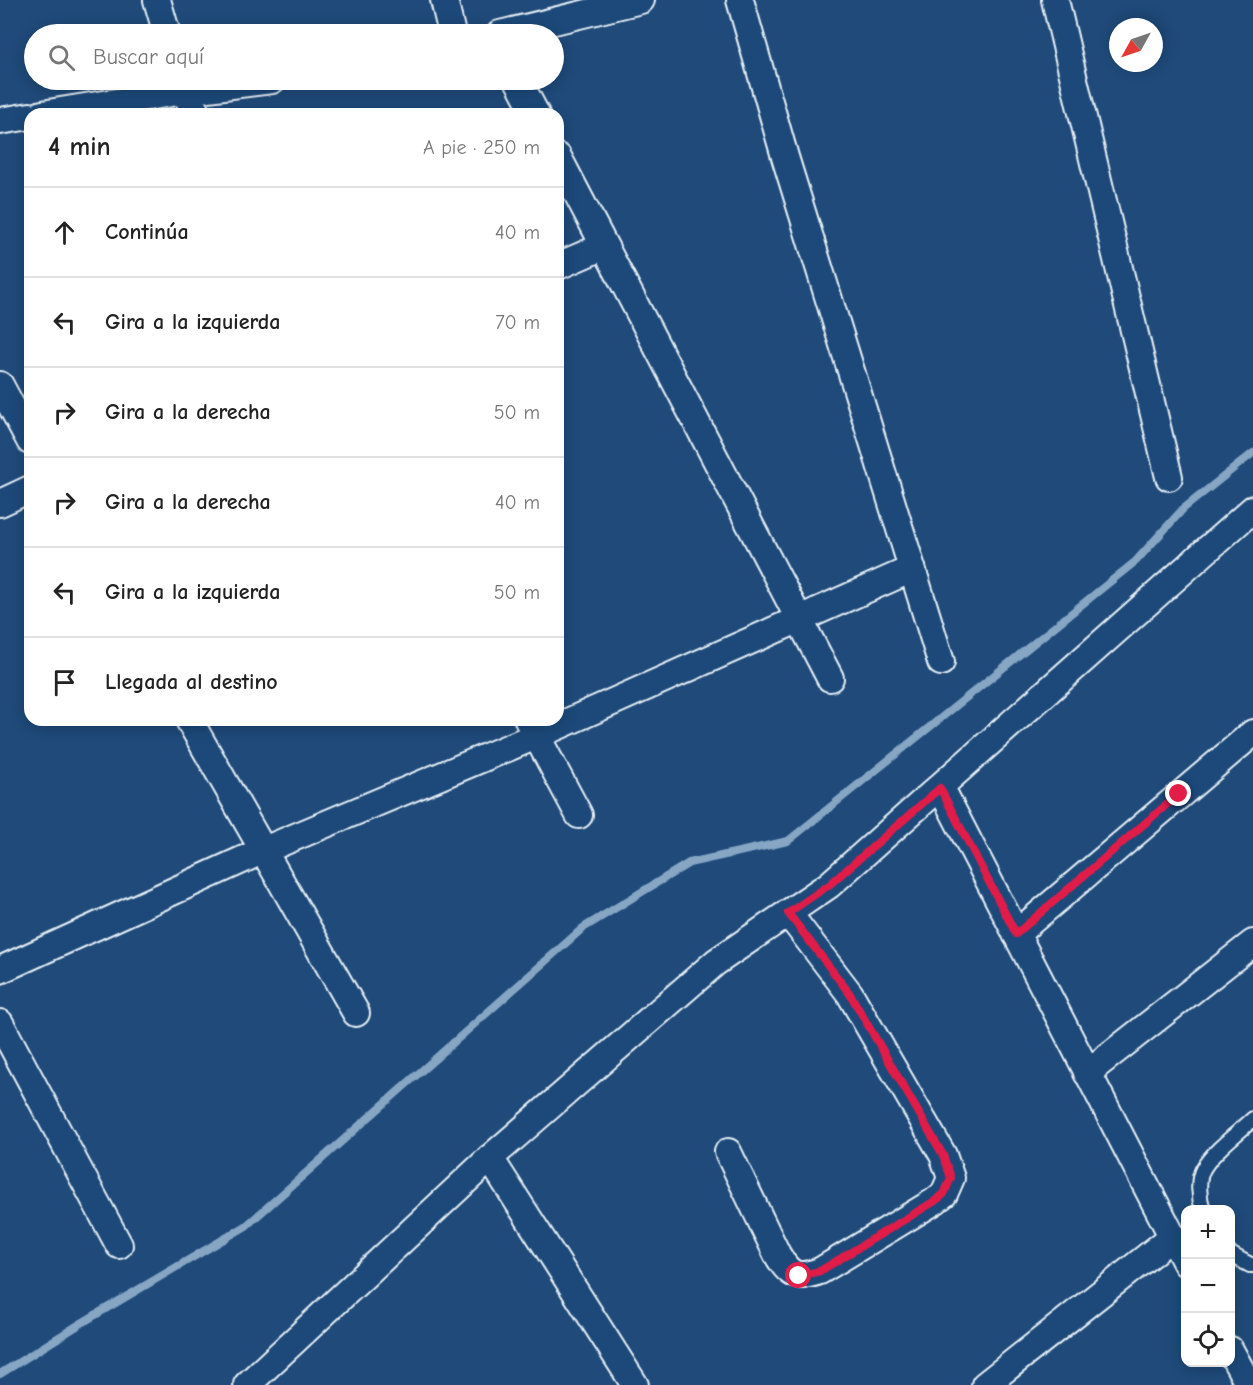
<!DOCTYPE html>
<html lang="es">
<head>
<meta charset="utf-8">
<style>
	body { margin:0; font-family:"Comic Neue",sans-serif; background:#f2f2f2; color:#222 }
	.controls { position:absolute; right:18px; bottom:18px; display:grid; overflow:hidden; border-radius:12px; box-shadow:0 3px 15px #0003 }
	.controls button { width:54px; height:54px; display:grid; place-items:center; padding:0; border:0; border-bottom:2px solid #e0e0e0; background:#fff; color:#222; font:30px sans-serif }
	.compass { position:absolute; left:1109px; top:18px; width:54px; height:54px; border-radius:50%; background:#fff; box-shadow:0 3px 15px #0003; rotate:230deg }
	.stop { position:absolute; width:18px; height:18px; margin:-14px; border:4px solid #e11d48; border-radius:50%; background:#fff }
	.stop.end { background:#e11d48; border-color:#fff; box-shadow:0 2px 6px #0008 }
	.list { margin:0; padding:0; list-style:none }
	h2 { display:flex; justify-content:space-between; align-items:center; height:78px; margin:0; padding:0 24px; font-size:26px }
	h2 small { font-size:20px; font-weight:400; color:#767676 }
	.list li { display:grid; grid-template-columns:39px 1fr auto; gap:18px; align-items:center; box-sizing:border-box; height:90px; padding:0 24px; border-top:2px solid #e0e0e0 }
	.list b { display:block; font-size:22px; white-space:nowrap }
	.list em { font-size:20px; font-style:normal; color:#767676 }
	.icon { flex:none; width:33px; height:33px; fill:none; stroke:currentColor; stroke-width:2; stroke-linecap:round; stroke-linejoin:round }
	.map { position:relative; flex:none; width:1253px; height:1385px; overflow:hidden }
	.search { position:absolute; background:#fff; box-shadow:0 3px 15px #0003; left:24px; top:24px; width:540px; height:66px; display:flex; align-items:center; gap:15px; box-sizing:border-box; padding:0 21px; border-radius:33px; color:#767676; font-size:22px }
	.panel { position:absolute; background:#fff; box-shadow:0 3px 15px #0003; left:24px; top:108px; width:540px; height:618px; border-radius:18px }
	.map>svg:first-child { display:block }
	.lines { fill:none; stroke-linecap:round; stroke-linejoin:round }
	.stream { stroke:#86a6c4; stroke-width:8 }
	.service-casing { stroke:#e8f1f8; stroke-width:18 }
	.minor-casing { stroke:#e8f1f8; stroke-width:30 }
	.service { stroke:#1f4a7a; stroke-width:14 }
	.minor { stroke:#1f4a7a; stroke-width:26 }
	.route { stroke:#e11d48; stroke-width:8 }
</style>
</head>
<body>
<div class="map">
<svg width="1253" height="1385" viewBox="0 0 1253 1385">
	<rect width="100%" height="100%" fill="#1f4a7a"/>
	<filter id="ink" filterUnits="userSpaceOnUse"><feTurbulence type="fractalNoise" baseFrequency=".0167" numOctaves="2"/><feDisplacementMap in="SourceGraphic" scale="12" xChannelSelector="R" yChannelSelector="G"/><feConvolveMatrix kernelMatrix="1 2 1 2 8 2 1 2 1" color-interpolation-filters="sRGB"/></filter>
	<g filter="url(#ink)">
		<g class="lines">
			<path class="stream" d="M0,1374L80,1324L246,1226L583,928L689,863L788,841L1136,561L1183,509L1253,453"/>
			<defs>
				<g id="service">
					<path d="M1203,1210C1199,1198 1197,1180 1203,1169C1213,1151 1238,1133 1253,1119"/>
					<path d="M1230,1254L1250,1265H1253"/>
				</g>
				<g id="minor">
					<path d="M157,0L167,34"/>
					<path d="M444,0L452,34"/>
					<path d="M740,0L785,157L941,662"/>
					<path d="M1055,0L1169,477"/>
					<path d="M500,34L641,0"/>
					<path d="M180,80L184,91L272,80"/>
					<path d="M518,80L536,114"/>
					<path d="M42,114L184,91L197,114"/>
					<path d="M0,121L30,116"/>
					<path d="M558,157L830,678"/>
					<path d="M558,266L604,246"/>
					<path d="M0,385L30,441"/>
					<path d="M0,503L30,489"/>
					<path d="M189,720L356,1013"/>
					<path d="M528,720L579,815"/>
					<path d="M941,788L1186,1263"/>
					<path d="M1016,934L1253,733"/>
					<path d="M0,970L264,850L536,736L912,569"/>
					<path d="M0,1023L119,1245"/>
					<path d="M1087,1073L1253,943"/>
					<path d="M728,1152L777,1254C790,1276 796,1279 820,1271L935,1201L944,1194L951,1178L943,1155L850,994L788,913"/>
					<path d="M490,1158L635,1385"/>
					<path d="M1230,1350L1249,1385"/>
					<path d="M247,1385L490,1158L716,962L829,885L1253,509"/>
					<path d="M985,1385L1172,1237"/>
				</g>
			</defs>
			<use href="#service" class="service-casing"/>
			<use href="#minor" class="minor-casing"/>
			<use href="#service" class="service"/>
			<use href="#minor" class="minor"/>
		</g>
	</g>
	<g class="lines" filter="url(#ink)">
		<path class="route" d="M799,1276L820,1271L935,1201L944,1194L951,1178L943,1155L850,994L788,913L829,885L940,788L1016,934L1179,794"/>
	</g>
</svg>
<div class="controls">
<button>+</button>
<button>−</button>
<button><svg class="icon" aria-label="locate" viewBox="0 0 24 24"><circle cx="12" cy="12" r="6"/><path d="M12 2v4M12 18v4M2 12h4M18 12h4"/></svg></button>
</div>
<svg class="compass" viewBox="-18 -18 36 36"><path d="M0-13l5 13h-10z" fill="#e53935"/><path d="M0 13l5-13h-10z" fill="#767676"/></svg>
<div class="stop" style="left:799px;top:1276px"></div>
<div class="stop end" style="left:1179px;top:794px"></div>
<div class="search"><svg class="icon" aria-label="search" viewBox="0 0 24 24"><circle cx="10" cy="10" r="6"/><path d="M15 15l6 6"/></svg>Buscar aquí</div>
<section class="panel">
<h2>4 min<small>A pie · 250 m</small></h2>
<ul class="list">
<li><svg class="icon" aria-label="ahead" viewBox="0 0 24 24"><path d="M12 20V5M6 11l6-6 6 6"/></svg><div><b>Continúa</b></div><em>40 m</em></li>
<li><svg class="icon" aria-label="left" viewBox="0 0 24 24"><path d="M17 20v-9H6M10 6l-5 5 5 5"/></svg><div><b>Gira a la izquierda</b></div><em>70 m</em></li>
<li><svg class="icon" aria-label="right" viewBox="0 0 24 24"><path d="M7 20v-9h11M14 6l5 5-5 5"/></svg><div><b>Gira a la derecha</b></div><em>50 m</em></li>
<li><svg class="icon" aria-label="right" viewBox="0 0 24 24"><path d="M7 20v-9h11M14 6l5 5-5 5"/></svg><div><b>Gira a la derecha</b></div><em>40 m</em></li>
<li><svg class="icon" aria-label="left" viewBox="0 0 24 24"><path d="M17 20v-9H6M10 6l-5 5 5 5"/></svg><div><b>Gira a la izquierda</b></div><em>50 m</em></li>
<li><svg class="icon" aria-label="arrive" viewBox="0 0 24 24"><path d="M6 21V4h12l-3 4 3 4H6"/></svg><div><b>Llegada al destino</b></div></li>
</ul>
</section>
</div>
</body>
</html>
